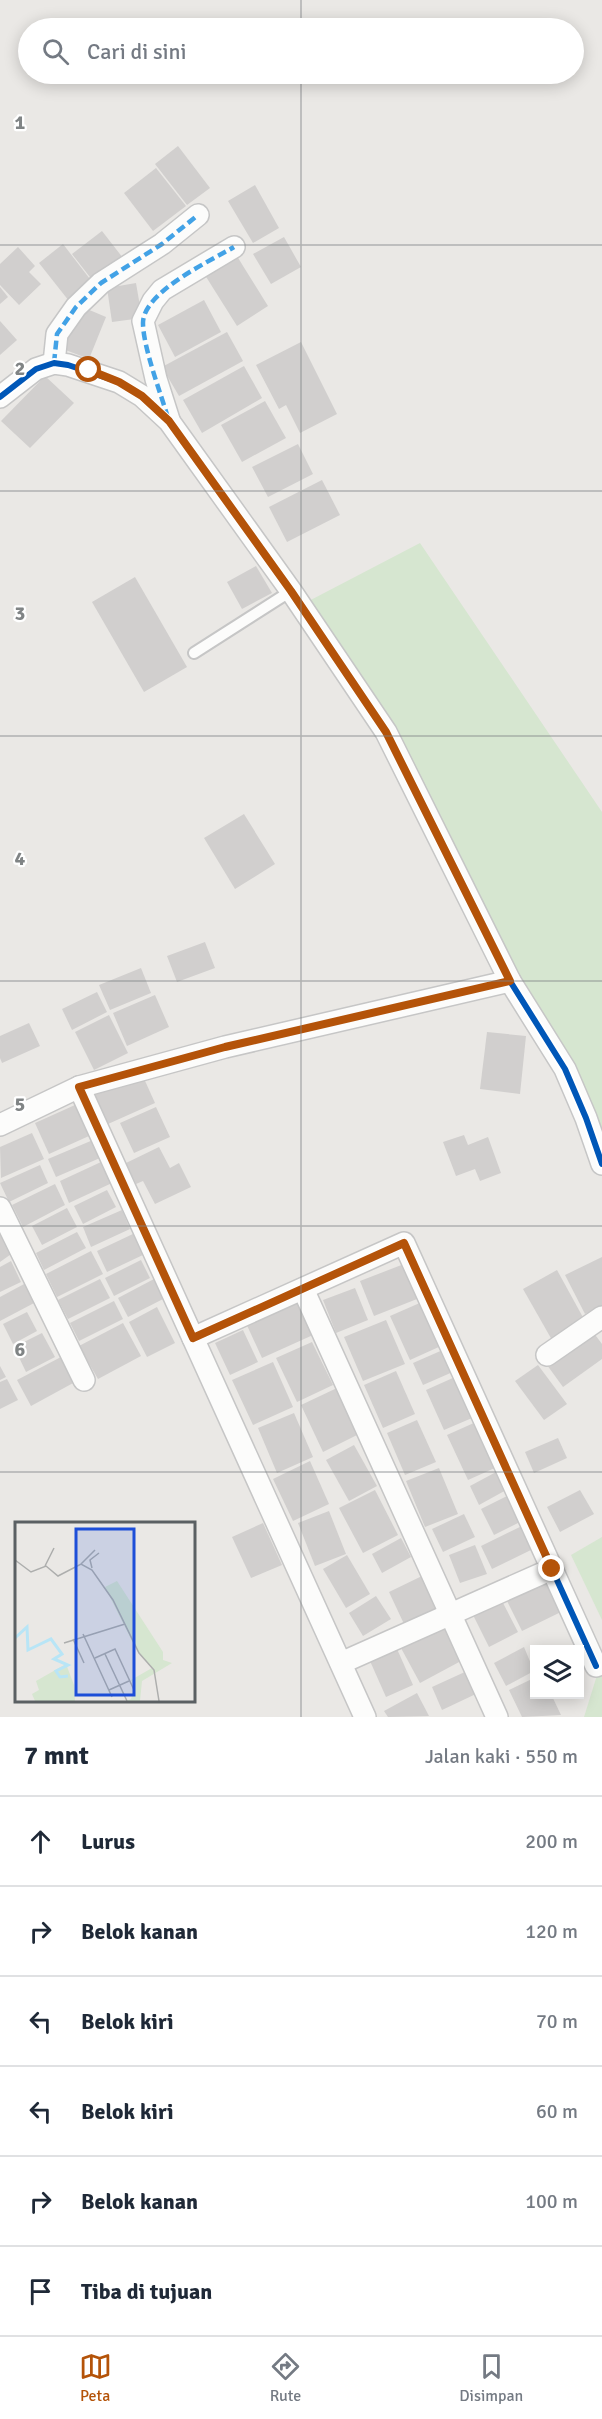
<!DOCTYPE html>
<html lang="id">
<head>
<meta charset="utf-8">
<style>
	body { margin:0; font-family:Signika,sans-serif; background:#f6f6f7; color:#1f2937 }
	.controls { position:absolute; right:18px; bottom:18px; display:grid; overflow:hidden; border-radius:0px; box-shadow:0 3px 15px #0003 }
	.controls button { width:54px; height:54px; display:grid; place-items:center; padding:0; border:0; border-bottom:2px solid #e0e1e3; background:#fff; color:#1f2937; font:30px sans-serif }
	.stop { position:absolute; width:18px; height:18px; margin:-14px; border:4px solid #b45309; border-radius:50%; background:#fff }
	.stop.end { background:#b45309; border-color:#fff; box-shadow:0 2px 6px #0008 }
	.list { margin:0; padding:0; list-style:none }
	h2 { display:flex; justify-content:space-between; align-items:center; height:78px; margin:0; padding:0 24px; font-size:26px }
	h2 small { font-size:20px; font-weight:400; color:#747a83 }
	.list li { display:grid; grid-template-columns:39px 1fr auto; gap:18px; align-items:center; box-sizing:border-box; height:90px; padding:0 24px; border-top:2px solid #e0e1e3 }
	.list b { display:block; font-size:22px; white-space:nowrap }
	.list em { font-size:20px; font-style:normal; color:#747a83 }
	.icon { flex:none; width:33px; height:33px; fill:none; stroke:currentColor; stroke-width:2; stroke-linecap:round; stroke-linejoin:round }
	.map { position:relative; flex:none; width:602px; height:1717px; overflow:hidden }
	.search { position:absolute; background:#fff; box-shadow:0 3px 15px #0003; left:18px; right:18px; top:18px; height:66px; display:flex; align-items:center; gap:15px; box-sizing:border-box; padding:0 21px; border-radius:33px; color:#747a83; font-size:22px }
	.sheet { height:618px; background:#fff }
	nav { display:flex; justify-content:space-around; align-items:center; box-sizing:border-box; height:84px; border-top:2px solid #e0e1e3; background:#fff; font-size:16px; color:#747a83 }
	nav a { display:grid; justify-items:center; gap:3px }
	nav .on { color:#b45309 }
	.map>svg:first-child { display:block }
	.green { fill:#d6e6d0 }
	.building { fill:#d1cfce }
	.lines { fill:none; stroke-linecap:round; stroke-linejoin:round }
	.service-casing { stroke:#c6c6c6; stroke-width:14 }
	.minor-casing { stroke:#c6c6c6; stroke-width:24 }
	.service { stroke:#fcfcfb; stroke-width:10 }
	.minor { stroke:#fcfcfb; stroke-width:21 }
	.quiet { stroke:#42a2e6; stroke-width:4.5; stroke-dasharray:9 4.5; stroke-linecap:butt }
	.cycleway-casing { stroke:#fff; stroke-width:10 }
	.cycleway { stroke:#0057b8; stroke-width:6 }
	.route { stroke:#b45309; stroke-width:8 }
	.grid { fill:none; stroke:#808485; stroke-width:1.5; stroke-opacity:0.55 }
	.inset-river { fill:none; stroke:#b8e5f6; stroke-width:3 }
	.inset-road { fill:none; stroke:#adaead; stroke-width:1.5 }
	.view { fill:#1d4ed8; fill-opacity:0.15; stroke:#1d4ed8; stroke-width:3 }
	.inset-edge { fill:none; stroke:#5b6063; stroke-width:3 }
	.grid-label { font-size:20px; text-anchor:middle; font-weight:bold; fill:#808485; stroke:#fff; stroke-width:4.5; stroke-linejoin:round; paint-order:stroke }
</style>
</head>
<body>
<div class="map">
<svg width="602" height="1717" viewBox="0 0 602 1717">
	<rect width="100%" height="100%" fill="#eae8e5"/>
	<g class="green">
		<path d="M420,543L602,812V1176L560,1052L303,604Z"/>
		<path d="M602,1537V1620L571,1555Z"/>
		<path d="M602,1659V1717H584Z"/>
	</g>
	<g class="building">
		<path d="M178,146L210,188L187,205L155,164Z"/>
		<path d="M156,168L186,206L153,231L124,193Z"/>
		<path d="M255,185L279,228L253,243L228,201Z"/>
		<path d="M102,231L123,258L93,281L72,254Z"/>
		<path d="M284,237L301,267L271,284L253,254Z"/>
		<path d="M63,244L93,283L69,301L39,263Z"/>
		<path d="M18,247L35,266L29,272L41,284L19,305L0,285V264Z"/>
		<path d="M235,253L268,306L237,326L203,272Z"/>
		<path d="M136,283L142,318L112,322L107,288Z"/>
		<path d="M0,287L8,297L0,304Z"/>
		<path d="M204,300L221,332L175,357L158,325Z"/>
		<path d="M80,306L106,317L89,359L63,349Z"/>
		<path d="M0,321L17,340L0,355Z"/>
		<path d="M227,332L243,361L179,396L162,367Z"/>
		<path d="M301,342L337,414L300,433L286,405L279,409L256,365Z"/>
		<path d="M244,366L262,398L202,433L183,400Z"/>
		<path d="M45,376L74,403L30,448L1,421Z"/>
		<path d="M265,401L286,438L242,462L221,425Z"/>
		<path d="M298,444L313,474L268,497L252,467Z"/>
		<path d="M322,480L340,515L287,542L269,507Z"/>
		<path d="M256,566L272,593L242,609L227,582Z"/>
		<path d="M135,577L187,667L144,692L92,602Z"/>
		<path d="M244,814L275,864L235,889L204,838Z"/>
		<path d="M205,942L215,968L177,982L167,956Z"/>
		<path d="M141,968L151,993L110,1010L99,985Z"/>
		<path d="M97,992L107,1012L72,1030L62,1009Z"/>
		<path d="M155,995L169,1027L127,1046L113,1013Z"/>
		<path d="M109,1015L128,1053L94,1070L75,1032Z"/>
		<path d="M29,1023L40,1046L2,1063L0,1058V1036Z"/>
		<path d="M487,1032L526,1036L520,1094L480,1089Z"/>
		<path d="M141,1072L155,1103L108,1124L93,1094Z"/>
		<path d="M75,1105L89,1136L49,1154L35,1123Z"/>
		<path d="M156,1107L170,1137L134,1153L120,1123Z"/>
		<path d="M32,1133L44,1159L1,1178L0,1147Z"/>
		<path d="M464,1135L468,1145L488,1137L501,1173L480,1181L475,1169L456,1176L443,1142Z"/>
		<path d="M93,1140L100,1158L56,1177L48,1159Z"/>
		<path d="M159,1147L170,1168L179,1163L191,1187L155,1204L143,1181L136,1184L126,1163Z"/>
		<path d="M101,1162L112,1183L69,1203L60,1181Z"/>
		<path d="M40,1165L48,1183L9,1202L0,1183Z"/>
		<path d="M55,1184L65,1205L23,1227L12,1205Z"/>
		<path d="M107,1190L116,1207L83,1224L74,1206Z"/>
		<path d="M67,1208L77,1227L42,1245L32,1226Z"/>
		<path d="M122,1210L130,1229L91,1247L83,1227Z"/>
		<path d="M77,1232L86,1248L44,1270L36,1253Z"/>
		<path d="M135,1233L145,1254L107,1272L97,1251Z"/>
		<path d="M3,1234L14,1252L0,1262V1235Z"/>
		<path d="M91,1251L103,1274L57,1297L46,1274Z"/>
		<path d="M602,1257V1306L585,1314L565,1275Z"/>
		<path d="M141,1260L150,1278L114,1296L105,1278Z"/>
		<path d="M11,1261L21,1282L0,1292V1267Z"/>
		<path d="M404,1264L417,1299L374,1316L360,1281Z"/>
		<path d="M557,1270L585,1321L552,1340L523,1289Z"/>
		<path d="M100,1279L110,1298L68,1319L58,1300Z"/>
		<path d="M154,1279L165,1298L128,1317L118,1298Z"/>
		<path d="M26,1283L36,1302L0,1321V1297Z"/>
		<path d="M355,1288L368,1320L336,1333L323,1300Z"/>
		<path d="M296,1298L313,1335L262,1358L245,1321Z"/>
		<path d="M114,1301L123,1319L79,1341L70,1323Z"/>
		<path d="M422,1302L441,1346L410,1360L390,1316Z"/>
		<path d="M157,1307L175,1343L147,1357L129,1322Z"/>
		<path d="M27,1312L37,1331L13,1344L3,1324Z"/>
		<path d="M386,1320L405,1364L363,1381L344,1337Z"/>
		<path d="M123,1323L141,1356L98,1379L79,1346Z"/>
		<path d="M243,1330L258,1362L230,1375L215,1343Z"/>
		<path d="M593,1332L602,1344V1359L563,1387L547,1365Z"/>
		<path d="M42,1333L55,1357L26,1372L14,1347Z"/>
		<path d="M312,1342L333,1385L297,1402L276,1358Z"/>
		<path d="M445,1349L455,1371L423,1385L413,1363Z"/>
		<path d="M61,1357L75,1382L31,1406L17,1380Z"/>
		<path d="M273,1362L293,1407L253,1425L232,1380Z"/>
		<path d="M538,1365L567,1404L544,1420L515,1381Z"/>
		<path d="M0,1366L6,1377L0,1380Z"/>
		<path d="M396,1371L415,1414L383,1428L364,1385Z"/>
		<path d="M455,1377L472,1418L444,1430L426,1390Z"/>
		<path d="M7,1379L18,1400L0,1409V1382Z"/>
		<path d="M337,1388L359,1434L323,1452L301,1405Z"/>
		<path d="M294,1413L313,1457L277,1473L258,1428Z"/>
		<path d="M417,1420L436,1462L405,1475L387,1433Z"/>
		<path d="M476,1422L497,1467L468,1480L447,1435Z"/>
		<path d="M558,1438L567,1458L534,1473L525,1452Z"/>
		<path d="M354,1445L377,1486L349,1501L326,1460Z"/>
		<path d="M310,1461L329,1504L293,1521L273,1479Z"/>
		<path d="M439,1468L458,1514L425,1527L406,1481Z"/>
		<path d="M498,1471L508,1489L479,1505L470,1486Z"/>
		<path d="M375,1490L398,1535L363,1553L339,1508Z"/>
		<path d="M580,1490L594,1514L560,1532L547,1507Z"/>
		<path d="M509,1495L522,1521L494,1535L481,1509Z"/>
		<path d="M329,1511L346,1554L315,1566L298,1523Z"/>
		<path d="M464,1514L475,1537L443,1552L432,1529Z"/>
		<path d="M263,1523L282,1565L251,1578L232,1537Z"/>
		<path d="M524,1525L535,1548L492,1569L481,1546Z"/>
		<path d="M401,1538L411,1557L382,1573L372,1554Z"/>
		<path d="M475,1545L487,1574L460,1583L449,1555Z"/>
		<path d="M347,1555L370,1594L346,1608L323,1569Z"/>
		<path d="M422,1576L438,1608L404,1624L389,1592Z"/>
		<path d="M547,1579L563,1611L522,1631L506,1599Z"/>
		<path d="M376,1596L391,1619L363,1636L349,1613Z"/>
		<path d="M502,1601L518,1632L489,1647L473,1615Z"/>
		<path d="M443,1626L461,1661L420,1683L401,1648Z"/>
		<path d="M524,1647L534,1671L506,1686L494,1663Z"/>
		<path d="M397,1649L413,1685L386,1697L370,1661Z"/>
		<path d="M467,1671L478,1693L442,1710L432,1687Z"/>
		<path d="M534,1678V1694H551L561,1715L522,1717L509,1690Z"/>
		<path d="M417,1693L429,1716L388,1717L384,1711Z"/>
	</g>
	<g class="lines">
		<defs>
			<path id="service" d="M194,653L291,591"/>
			<g id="minor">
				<path d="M54,363L57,334L76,307L101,283L162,244L198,215"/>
				<path d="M0,397L36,369L54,363L68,365L119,382L142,396L169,421L291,591L386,732L510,981L565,1069L586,1118L602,1164"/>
				<path d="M169,420L156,379L143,321L153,301L162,290L234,247"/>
				<path d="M79,1087L365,1717"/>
				<path d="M0,1125L79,1087L225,1047L510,981"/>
				<path d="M0,1208L84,1380"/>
				<path d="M303,1289L497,1717"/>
				<path d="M193,1338L404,1243L596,1666"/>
				<path d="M547,1355L602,1317"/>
				<path d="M341,1663L552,1569"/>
			</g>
		</defs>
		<use href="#service" class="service-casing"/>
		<use href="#minor" class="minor-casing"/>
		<use href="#service" class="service"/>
		<use href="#minor" class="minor"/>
		<g class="quiet">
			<path d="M54,363L57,334L76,307L101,283L162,244L198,215"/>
			<path d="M168,418C161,394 143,347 143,323C143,292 210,261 234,247"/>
		</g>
		<defs>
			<g id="cycleway">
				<path d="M0,397L36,369L54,363L68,365L119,382L142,396L169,421L291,591L386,732L510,981L565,1069L586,1118L602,1164"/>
				<path d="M193,1338L404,1243L596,1666"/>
			</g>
		</defs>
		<use href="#cycleway" class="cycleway-casing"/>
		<use href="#cycleway" class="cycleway"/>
	</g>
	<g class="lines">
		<path class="route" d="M89,370L119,382L142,396L169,421L291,591L386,732L510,981L225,1047L79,1087L193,1338L404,1243L552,1569"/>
	</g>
	<path class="grid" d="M301,0V28M301,74V1717M0,245H602M0,491H602M0,736H602M0,981H602M0,1226H602M0,1472H602"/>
	<g transform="translate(15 1522)">
		<rect width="180" height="180" fill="#eae8e5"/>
		<path d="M102,59L148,130V138L157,141L127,159L125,179H111L116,177L120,165L116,158L137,146L121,127L90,65ZM51,142L59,163L60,179H20L17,172L24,168L21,159Z" fill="#d6e6d0"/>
		<path class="inset-river" d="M0,116L12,105L13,128L36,117L47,132L39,137L53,143L41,149L45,155L53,154"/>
		<path class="inset-road" d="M0,38L16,50L31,44L43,54L66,42L77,48L98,78L124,131L139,148L144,179M66,42L80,28M30,44L39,26M77,46L75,38L84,31M68,112L97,175M58,117L69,141M49,121L110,102M90,132L112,179M80,136L100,127L119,168M94,168L114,159"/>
		<path class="view" d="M61,7H119V173H61Z"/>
		<rect width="180" height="180" class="inset-edge"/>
	</g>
	<g class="grid-label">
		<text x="20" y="129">1</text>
		<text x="20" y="375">2</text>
		<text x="20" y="620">3</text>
		<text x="20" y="865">4</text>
		<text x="20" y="1111">5</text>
		<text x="20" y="1356">6</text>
	</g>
</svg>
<div class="controls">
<button><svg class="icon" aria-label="layers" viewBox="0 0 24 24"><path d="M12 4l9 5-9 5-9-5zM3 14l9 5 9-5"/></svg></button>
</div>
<div class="stop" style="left:89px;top:370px"></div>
<div class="stop end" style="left:552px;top:1569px"></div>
<div class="search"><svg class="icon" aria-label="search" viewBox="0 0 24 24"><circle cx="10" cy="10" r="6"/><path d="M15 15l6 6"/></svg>Cari di sini</div>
</div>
<section class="sheet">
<h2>7 mnt<small>Jalan kaki · 550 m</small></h2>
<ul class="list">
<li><svg class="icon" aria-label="ahead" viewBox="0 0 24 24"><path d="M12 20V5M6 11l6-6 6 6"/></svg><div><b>Lurus</b></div><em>200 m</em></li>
<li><svg class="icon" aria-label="right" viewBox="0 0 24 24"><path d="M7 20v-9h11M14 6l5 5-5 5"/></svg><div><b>Belok kanan</b></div><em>120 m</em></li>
<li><svg class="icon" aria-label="left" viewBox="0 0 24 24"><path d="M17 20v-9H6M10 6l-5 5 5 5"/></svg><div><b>Belok kiri</b></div><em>70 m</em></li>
<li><svg class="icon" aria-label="left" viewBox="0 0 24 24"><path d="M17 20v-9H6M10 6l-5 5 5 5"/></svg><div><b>Belok kiri</b></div><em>60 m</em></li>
<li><svg class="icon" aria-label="right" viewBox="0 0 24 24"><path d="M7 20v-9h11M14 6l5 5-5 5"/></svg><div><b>Belok kanan</b></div><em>100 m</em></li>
<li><svg class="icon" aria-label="arrive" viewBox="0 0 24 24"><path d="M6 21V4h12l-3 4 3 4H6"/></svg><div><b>Tiba di tujuan</b></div></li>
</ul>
</section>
<nav>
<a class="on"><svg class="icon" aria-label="map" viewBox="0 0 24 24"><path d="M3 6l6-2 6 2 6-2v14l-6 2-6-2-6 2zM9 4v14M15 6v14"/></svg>Peta</a>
<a><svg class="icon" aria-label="directions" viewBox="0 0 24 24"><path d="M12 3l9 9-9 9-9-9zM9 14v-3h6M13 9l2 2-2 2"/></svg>Rute</a>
<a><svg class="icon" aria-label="saved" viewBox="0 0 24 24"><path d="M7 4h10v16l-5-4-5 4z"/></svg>Disimpan</a>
</nav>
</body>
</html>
